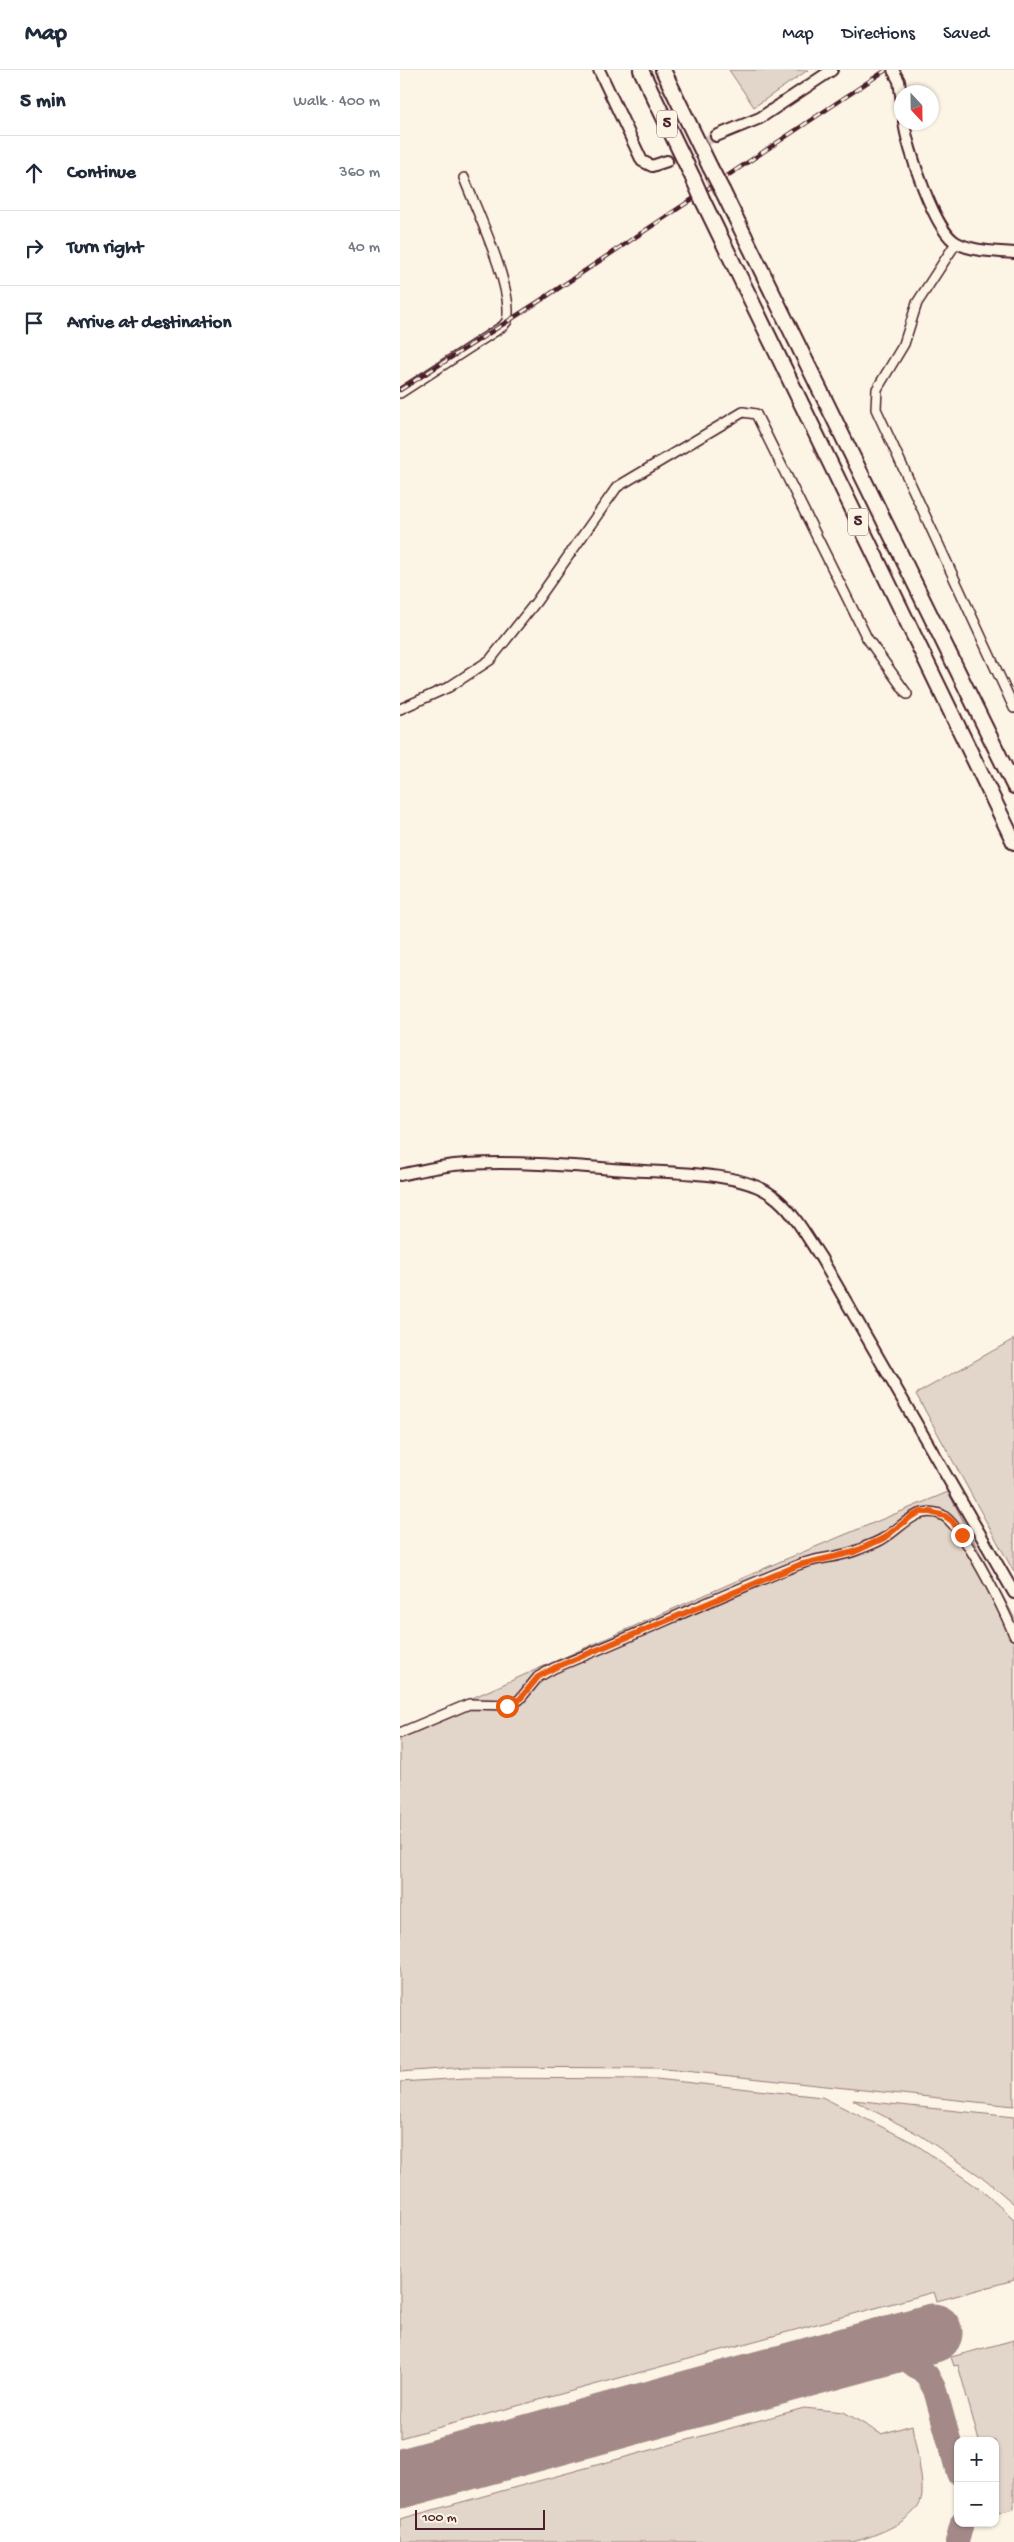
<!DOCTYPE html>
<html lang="en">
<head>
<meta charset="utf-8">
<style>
	body { margin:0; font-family:"Gochi Hand",sans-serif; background:#f2f2f3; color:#1f2937 }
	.controls { position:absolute; right:15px; bottom:15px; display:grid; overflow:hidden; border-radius:10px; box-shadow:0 1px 4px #0004 }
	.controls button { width:45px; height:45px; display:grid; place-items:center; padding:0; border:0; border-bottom:1px solid #e0e1e3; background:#fff; color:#1f2937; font:25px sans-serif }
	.compass { position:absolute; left:494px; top:15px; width:45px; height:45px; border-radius:50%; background:#fff; box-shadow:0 1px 4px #0004; rotate:158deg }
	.scale { position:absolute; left:15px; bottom:12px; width:130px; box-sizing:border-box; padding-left:5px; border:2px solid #4a1f2b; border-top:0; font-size:14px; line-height:18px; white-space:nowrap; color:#4a1f2b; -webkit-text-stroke:4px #fcf5e5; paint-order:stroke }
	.stop { position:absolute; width:15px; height:15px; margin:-11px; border:4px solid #ea580c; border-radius:50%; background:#fff }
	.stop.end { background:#ea580c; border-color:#fff; box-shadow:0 1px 5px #0008 }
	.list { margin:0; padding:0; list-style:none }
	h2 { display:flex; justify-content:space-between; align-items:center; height:65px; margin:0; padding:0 20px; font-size:21px }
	h2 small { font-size:16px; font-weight:400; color:#747a83 }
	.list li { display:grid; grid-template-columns:32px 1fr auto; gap:15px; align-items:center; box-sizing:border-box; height:75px; padding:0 20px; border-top:1px solid #e0e1e3 }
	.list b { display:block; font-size:19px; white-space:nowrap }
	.list em { font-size:16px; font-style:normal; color:#747a83 }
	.icon { flex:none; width:28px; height:28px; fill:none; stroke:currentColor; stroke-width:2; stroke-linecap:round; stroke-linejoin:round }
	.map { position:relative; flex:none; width:614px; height:2472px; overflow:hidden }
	header { display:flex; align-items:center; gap:30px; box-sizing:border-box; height:70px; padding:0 25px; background:#fff; border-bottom:1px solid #e0e1e3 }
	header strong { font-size:24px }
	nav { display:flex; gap:28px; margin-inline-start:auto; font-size:18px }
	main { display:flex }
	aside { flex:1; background:#fff }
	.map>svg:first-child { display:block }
	.green { fill:#e2d5ca; stroke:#967a7a }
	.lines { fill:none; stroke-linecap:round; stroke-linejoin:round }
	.taxiway { stroke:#a38a88; stroke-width:24 }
	.runway { stroke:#a38a88; stroke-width:59 }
	.tertiary-tunnel { stroke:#d8cac0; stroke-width:10; stroke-dasharray:10 5; stroke-linecap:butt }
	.minor-casing { stroke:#4a1f2b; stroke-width:12 }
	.tertiary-casing { stroke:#4a1f2b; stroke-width:14 }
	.trunk-casing { stroke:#4a1f2b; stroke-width:18 }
	.minor { stroke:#fcf5e5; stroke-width:9 }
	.tertiary { stroke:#fcf5e5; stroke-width:10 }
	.trunk { stroke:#fcf5e5; stroke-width:14 }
	.rail-casing { stroke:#4a1f2b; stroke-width:4.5 }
	.rail { stroke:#fcf5e5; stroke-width:2.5; stroke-dasharray:8; stroke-linecap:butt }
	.trunk-bridge-casing { stroke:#4a1f2b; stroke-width:18; stroke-linecap:butt }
	.trunk-bridge { stroke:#fcf5e5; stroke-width:14 }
	.route { stroke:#ea580c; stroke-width:6 }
	.labels { text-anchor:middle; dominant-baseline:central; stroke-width:4.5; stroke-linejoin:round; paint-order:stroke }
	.shield { fill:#fcf5e5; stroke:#7f5f63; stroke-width:1 }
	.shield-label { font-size:16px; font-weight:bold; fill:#4a1f2b }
</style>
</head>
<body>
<header>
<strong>Map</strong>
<nav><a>Map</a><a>Directions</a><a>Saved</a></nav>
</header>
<main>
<aside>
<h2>5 min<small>Walk · 400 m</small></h2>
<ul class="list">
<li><svg class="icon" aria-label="ahead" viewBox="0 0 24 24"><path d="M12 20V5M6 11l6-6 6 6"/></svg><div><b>Continue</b></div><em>360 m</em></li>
<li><svg class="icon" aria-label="right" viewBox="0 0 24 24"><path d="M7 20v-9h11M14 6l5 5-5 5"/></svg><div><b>Turn right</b></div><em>40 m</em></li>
<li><svg class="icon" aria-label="arrive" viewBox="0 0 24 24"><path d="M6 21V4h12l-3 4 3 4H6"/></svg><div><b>Arrive at destination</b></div></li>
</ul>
</aside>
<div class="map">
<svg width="614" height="2472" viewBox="0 0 614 2472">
	<rect width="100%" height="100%" fill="#fcf5e5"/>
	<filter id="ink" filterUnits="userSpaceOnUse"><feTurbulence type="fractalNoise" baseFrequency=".02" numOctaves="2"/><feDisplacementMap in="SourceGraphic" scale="10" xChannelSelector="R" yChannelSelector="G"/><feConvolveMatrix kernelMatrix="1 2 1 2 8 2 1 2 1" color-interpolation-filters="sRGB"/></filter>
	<g filter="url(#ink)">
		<g class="green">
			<path d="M329,0H408L354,37Z"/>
			<path d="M614,1269V1502L516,1324Z"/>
			<path d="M548,1422L614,1547V2036L256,1998L66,1997L0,2002V1660L379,1492Z"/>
			<path d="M66,2008L256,2009L422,2027L514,2073L580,2119L614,2149V2210L537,2231L534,2222L0,2368V2012Z"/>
			<path d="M453,2030L614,2047V2134L586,2110L520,2065Z"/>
			<path d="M614,2270V2439L598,2443L595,2432V2371H579L558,2295L554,2296L551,2287Z"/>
			<path d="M404,2338L444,2342L481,2364L512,2355C515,2376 523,2404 522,2424C521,2450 474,2466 453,2472H0V2449Z"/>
		</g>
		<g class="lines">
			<g class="taxiway">
				<path d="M487,2275L527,2305L535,2320L558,2403"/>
				<path d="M557,2472L562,2453"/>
			</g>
			<path class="runway" d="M0,2409L533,2263"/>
			<path class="tertiary-tunnel" d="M267,91L316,66"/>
			<defs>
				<g id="minor">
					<path d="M556,173L517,233L504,274L477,319L476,339L614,638"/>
					<path d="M0,323L103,256L107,251C115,221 76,139 64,108"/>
					<path d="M0,639L49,617L90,590L136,532L217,417L343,342L356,344L467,568L507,624"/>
					<path d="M0,1663L69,1634L112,1635L120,1629L138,1607L154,1598C236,1565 316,1527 398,1495C418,1487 440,1488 460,1479C468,1475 477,1473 484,1468C503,1457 515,1436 540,1444C561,1451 605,1542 614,1565"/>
				</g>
				<g id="tertiary">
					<path d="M199,0L242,91L252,96L267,91"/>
					<path d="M493,0L499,11L502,32"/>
					<path d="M504,52C507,77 535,163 557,173C574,182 596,181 614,183"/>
					<path d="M316,66L360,48L432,0"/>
					<path d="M0,1105C22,1100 45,1095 67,1094C121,1091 174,1096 227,1100C267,1103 340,1101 372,1125C393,1140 407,1167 421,1188L614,1523"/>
				</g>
				<g id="trunk">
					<path d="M241,0L293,108"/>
					<path d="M263,0L310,97"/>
					<path d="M323,122L614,716"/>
					<path d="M303,131L614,772"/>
				</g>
			</defs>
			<use href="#minor" class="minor-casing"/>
			<use href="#tertiary" class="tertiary-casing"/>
			<use href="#trunk" class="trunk-casing"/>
			<use href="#minor" class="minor"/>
			<use href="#tertiary" class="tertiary"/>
			<use href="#trunk" class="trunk"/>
			<defs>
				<path id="rail" d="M0,320L138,232L486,0"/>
			</defs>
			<use href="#rail" class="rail-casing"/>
			<use href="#rail" class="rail"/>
			<defs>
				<g id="trunk-bridge">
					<path d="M310,97L323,122"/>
					<path d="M293,108L303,131"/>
				</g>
			</defs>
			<use href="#trunk-bridge" class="trunk-bridge-casing"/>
			<use href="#trunk-bridge" class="trunk-bridge"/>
		</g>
	</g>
	<g class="lines" filter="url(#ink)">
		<path class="route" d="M107,1636L120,1629L138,1607L154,1598L399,1495L454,1482L484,1468L512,1446L521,1442H530L545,1446L552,1451L562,1465"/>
	</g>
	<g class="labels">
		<g class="shield">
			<rect x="257" y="40.5" width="20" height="27" rx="4"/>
			<rect x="448" y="438.5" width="20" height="27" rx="4"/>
		</g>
		<g class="shield-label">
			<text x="267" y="54">5</text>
			<text x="458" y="452">5</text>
		</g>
	</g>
</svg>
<div class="controls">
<button>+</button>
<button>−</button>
</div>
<svg class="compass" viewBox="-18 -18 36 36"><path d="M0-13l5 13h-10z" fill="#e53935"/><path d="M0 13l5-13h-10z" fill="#747a83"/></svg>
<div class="scale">100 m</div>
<div class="stop" style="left:107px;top:1636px"></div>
<div class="stop end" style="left:562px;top:1465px"></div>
</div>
</main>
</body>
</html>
